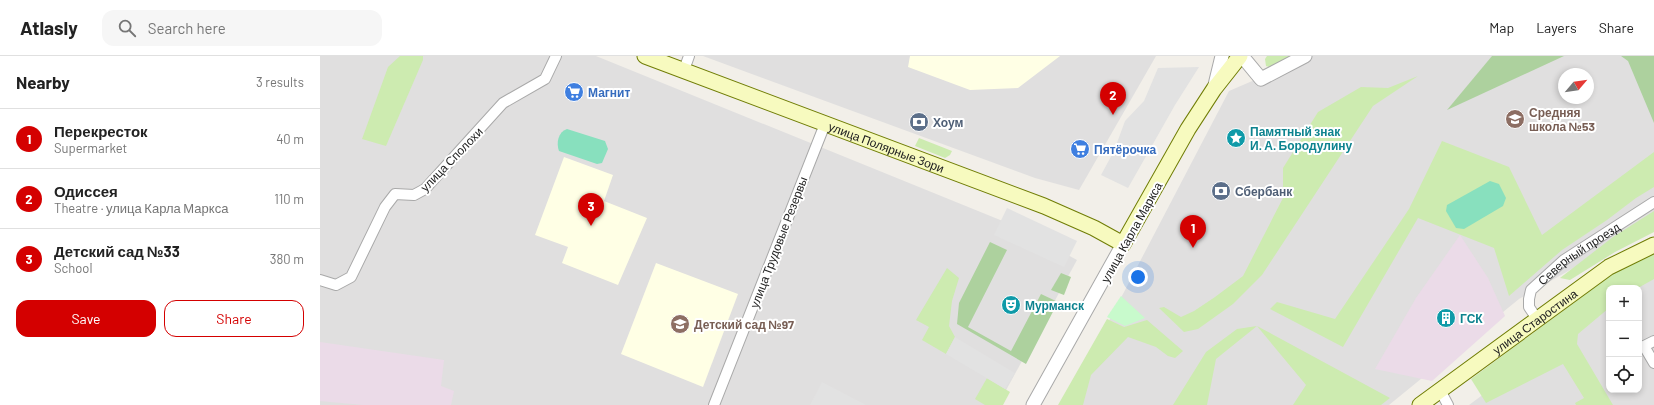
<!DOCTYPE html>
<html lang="en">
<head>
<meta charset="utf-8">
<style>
	body { margin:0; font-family:Barlow,sans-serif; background:#f6f6f6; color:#222 }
	.controls { position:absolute; right:12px; bottom:12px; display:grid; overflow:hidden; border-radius:8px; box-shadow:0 2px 6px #0003 }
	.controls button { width:36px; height:36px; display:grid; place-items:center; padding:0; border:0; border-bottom:1px solid #e0e0e0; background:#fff; color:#222; font:20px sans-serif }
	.compass { position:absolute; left:1238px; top:12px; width:36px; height:36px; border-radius:50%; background:#fff; box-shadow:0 2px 6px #0003; rotate:61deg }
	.you { position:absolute; left:818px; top:221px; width:14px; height:14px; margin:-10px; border:3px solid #fff; border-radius:50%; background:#1a73e8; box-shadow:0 0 0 6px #1a73e833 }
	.badge { display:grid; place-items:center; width:26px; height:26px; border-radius:50%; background:#d40000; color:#fff; font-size:13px; font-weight:700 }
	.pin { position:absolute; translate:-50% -33px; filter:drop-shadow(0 1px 2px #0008) }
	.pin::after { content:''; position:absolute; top:21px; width:14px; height:12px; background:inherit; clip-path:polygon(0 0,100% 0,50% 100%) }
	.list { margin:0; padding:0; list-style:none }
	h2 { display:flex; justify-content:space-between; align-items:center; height:52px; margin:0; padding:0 16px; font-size:17px }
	h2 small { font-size:13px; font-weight:400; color:#767676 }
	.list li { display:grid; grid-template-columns:26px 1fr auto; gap:12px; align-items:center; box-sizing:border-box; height:60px; padding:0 16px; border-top:1px solid #e0e0e0 }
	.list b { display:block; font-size:15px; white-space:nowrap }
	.list p { margin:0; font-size:13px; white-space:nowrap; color:#767676 }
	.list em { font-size:13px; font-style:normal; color:#767676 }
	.actions { display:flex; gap:8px; padding:12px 16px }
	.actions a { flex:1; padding:9px 0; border:1px solid #d40000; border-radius:12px; text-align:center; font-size:14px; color:#d40000 }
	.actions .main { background:#d40000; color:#fff }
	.icon { flex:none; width:22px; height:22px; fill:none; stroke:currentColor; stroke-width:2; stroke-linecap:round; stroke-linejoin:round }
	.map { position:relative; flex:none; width:1334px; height:349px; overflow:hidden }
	header { display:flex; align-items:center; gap:24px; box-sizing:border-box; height:56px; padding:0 20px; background:#fff; border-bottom:1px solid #e0e0e0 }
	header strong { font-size:19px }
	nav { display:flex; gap:22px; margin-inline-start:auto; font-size:14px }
	.search { width:280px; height:36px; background:#f6f6f6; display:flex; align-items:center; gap:10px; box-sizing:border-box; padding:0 14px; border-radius:12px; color:#767676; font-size:15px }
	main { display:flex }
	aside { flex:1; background:#fff }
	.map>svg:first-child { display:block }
	.residential { fill:#e0dfdf; fill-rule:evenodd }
	.industrial { fill:#ebdbe8 }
	.education { fill:#ffffe5 }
	.grass { fill:#cdebb0 }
	.forest { fill:#add19e }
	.park { fill:#c8facc }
	.pitch { fill:#88e0be }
	.parking { fill:#e2e2e2 }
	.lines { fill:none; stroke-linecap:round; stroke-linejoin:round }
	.minor-casing { stroke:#a9a9a9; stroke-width:12 }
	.tertiary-casing { stroke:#a9a9a9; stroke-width:15 }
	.secondary-casing { stroke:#707d05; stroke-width:17 }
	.minor { stroke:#fff; stroke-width:10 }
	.tertiary { stroke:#fff; stroke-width:13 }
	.secondary { stroke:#f7fabf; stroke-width:15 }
	.labels { text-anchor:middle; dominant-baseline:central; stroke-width:4; stroke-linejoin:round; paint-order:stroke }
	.shop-label { font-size:12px; font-weight:bold; fill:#366cbe; stroke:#fff; text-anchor:start }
	.education-label { font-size:12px; font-weight:bold; fill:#785e54; stroke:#fff; text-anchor:start }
	.service-label { font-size:12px; font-weight:bold; fill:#4e5e75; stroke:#fff; text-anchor:start }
	.culture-label { font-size:12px; font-weight:bold; fill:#0d838f; stroke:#fff; text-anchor:start }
	.street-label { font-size:12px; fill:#222; stroke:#fff }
</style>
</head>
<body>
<header>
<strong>Atlasly</strong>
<div class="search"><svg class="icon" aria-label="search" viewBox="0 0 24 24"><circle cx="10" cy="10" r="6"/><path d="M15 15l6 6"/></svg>Search here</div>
<nav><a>Map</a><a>Layers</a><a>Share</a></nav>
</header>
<main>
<aside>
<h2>Nearby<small>3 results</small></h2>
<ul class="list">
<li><span class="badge">1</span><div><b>Перекресток</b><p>Supermarket</p></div><em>40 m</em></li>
<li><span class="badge">2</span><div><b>Одиссея</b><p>Theatre · улица Карла Маркса</p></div><em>110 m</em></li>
<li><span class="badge">3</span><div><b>Детский сад №33</b><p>School</p></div><em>380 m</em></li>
</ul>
<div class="actions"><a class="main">Save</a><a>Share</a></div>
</aside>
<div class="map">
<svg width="1334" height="349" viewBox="0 0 1334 349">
	<rect width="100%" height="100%" fill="#f2efe9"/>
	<g class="residential">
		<path d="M0,0H276L695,170L757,204L678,349H0Z"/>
		<path d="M383,0H836L759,134L715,122Z"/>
		<path d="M990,0H1334V166L1199,243L1069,349H745L909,35ZM1244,18H1268V42H1244Z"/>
		<path d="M1334,222V349H1149L1289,245V334H1319V232H1314Z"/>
	</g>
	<g class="industrial">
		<path d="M1140,179L1168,222L1185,260L1112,325L1055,313L1096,242Z"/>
		<path d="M0,286L124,304L121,330L134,335L131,349H43L0,345Z"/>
	</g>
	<g class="education">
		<path d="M590,0H740L698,32L650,34L588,11Z"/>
		<path d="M244,101L293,119L284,145L327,162L298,229L242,207L248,191L215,179Z"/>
		<path d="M336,207L418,238L383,331L301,298Z"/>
	</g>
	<g class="grass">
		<path d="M80,0H103V4L66,90L42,83L68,11Z"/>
		<path d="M947,0H975L952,12L946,10L945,3Z"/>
		<path d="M1098,20L1053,50L942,219L913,248L878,273L864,276L839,252L844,251L861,261L874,255L895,241L923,220L963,142V112L998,56L1041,31L1068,32Z"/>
		<path d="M599,82L632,95L630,99L625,102L595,90Z"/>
		<path d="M1122,85L1189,111L1222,179L1334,96V131L1316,142L1287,164L1242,194L1189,240L1174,192L1098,162L1023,291L950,253L957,246L1015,263L1089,153Z"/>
		<path d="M1334,155V176L1295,196L1250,224L1240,222L1293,181Z"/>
		<path d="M1334,197V223L1318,232H1289V252L1258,278L1257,288L1293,349H1256L1255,347L1264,342L1243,308L1166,347L1151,323L1293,218Z"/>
		<path d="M627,212L639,222L632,245L629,270L635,281L626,298L602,284L609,271L596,264Z"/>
		<path d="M787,263L804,271L827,264L863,295L855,302L848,300L836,291L808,281L771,319L763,349H738Z"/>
		<path d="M937,270L1070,342L1061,349H973L986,329L937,270L896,303L887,349H853L886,296L917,273Z"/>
		<path d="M667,322L690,336L683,349H665L655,343Z"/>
	</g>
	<g class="forest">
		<path d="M1172,0H1244L1127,54Z"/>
		<path d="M1301,0H1334V67L1308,5Z"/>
		<path d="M670,186L687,194L648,271L691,295L721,238L738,246L706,308L637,268L639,247Z"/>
		<path d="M741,217L751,221L744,239L731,234Z"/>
	</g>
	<path class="park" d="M801,240L825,262L805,270L787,261Z"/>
	<g class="pitch">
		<path d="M247,73L285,85L288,93L282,107L277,108L239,95C236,87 238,76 247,73Z"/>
		<path d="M1170,125L1179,128L1186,142L1183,150L1144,173L1136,172L1126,155L1127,149Z"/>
	</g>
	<g class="parking">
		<path d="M879,11L855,49L808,132L781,119L794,95L805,65L824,45L838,12Z"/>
		<path d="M687,152L757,185L744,211L674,179Z"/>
		<path d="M635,281L695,317L685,333L626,298Z"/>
		<path d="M502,326L546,349H490Z"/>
	</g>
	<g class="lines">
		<defs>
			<g id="minor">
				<path d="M364,14L369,0"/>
				<path d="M0,224L16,229L31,221L65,151L75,138L94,139L105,133L183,47L225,23L236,0"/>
				<path id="s1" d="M1217,263L1209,251V243L1211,234L1244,204L1334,146"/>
				<path d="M1334,285L1324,290L1334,307"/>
				<path d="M1120,334L1128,349"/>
				<path d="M394,349L505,68"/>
			</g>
			<g id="tertiary">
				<path d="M922,0L941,23L985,0"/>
				<path d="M894,33L902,0"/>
				<path d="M713,349L803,188"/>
			</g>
			<g id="secondary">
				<path id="s2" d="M325,0L724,150L774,172L803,188L868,73L894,33L920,0"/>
				<path id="s3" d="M1100,349L1289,211L1334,189"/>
			</g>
		</defs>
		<use href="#minor" class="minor-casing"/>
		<use href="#tertiary" class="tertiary-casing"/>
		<use href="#secondary" class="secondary-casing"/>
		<use href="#minor" class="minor"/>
		<use href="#tertiary" class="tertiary"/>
		<use href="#secondary" class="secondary"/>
	</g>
	<defs>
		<symbol id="supermarket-disc" viewBox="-11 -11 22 22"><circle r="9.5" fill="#3f7fe0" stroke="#fff"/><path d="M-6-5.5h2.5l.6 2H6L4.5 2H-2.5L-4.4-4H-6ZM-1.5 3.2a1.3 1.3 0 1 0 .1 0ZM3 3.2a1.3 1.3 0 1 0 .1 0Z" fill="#fff"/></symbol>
		<symbol id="school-disc" viewBox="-11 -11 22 22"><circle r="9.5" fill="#8d6e63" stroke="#fff"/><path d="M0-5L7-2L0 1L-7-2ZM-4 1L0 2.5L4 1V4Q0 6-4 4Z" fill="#fff"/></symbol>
		<symbol id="bank-disc" viewBox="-11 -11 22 22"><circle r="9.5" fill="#5c6f8a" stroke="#fff"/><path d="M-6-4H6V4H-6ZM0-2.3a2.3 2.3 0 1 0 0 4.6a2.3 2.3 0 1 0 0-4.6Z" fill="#fff"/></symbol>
		<symbol id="sight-disc" viewBox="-11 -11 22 22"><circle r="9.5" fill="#0f9aa8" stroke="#fff"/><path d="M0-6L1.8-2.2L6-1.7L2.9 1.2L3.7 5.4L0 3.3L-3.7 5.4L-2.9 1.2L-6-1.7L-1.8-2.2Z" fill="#fff"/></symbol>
		<symbol id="theatre-disc" viewBox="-11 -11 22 22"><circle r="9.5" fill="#0f9aa8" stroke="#fff"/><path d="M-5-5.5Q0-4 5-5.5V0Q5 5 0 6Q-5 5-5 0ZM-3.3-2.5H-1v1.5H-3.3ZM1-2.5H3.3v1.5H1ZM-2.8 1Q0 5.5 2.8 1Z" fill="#fff"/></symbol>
		<symbol id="building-disc" viewBox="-11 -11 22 22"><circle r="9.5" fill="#0f9aa8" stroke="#fff"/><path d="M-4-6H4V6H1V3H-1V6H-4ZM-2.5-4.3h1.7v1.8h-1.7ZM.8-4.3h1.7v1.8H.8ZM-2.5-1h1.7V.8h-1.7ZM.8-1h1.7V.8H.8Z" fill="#fff"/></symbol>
	</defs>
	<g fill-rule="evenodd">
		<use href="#supermarket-disc" x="243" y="25" width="22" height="22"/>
		<use href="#school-disc" x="1184" y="52" width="22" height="22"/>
		<use href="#bank-disc" x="588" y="55" width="22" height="22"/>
		<use href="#sight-disc" x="905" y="71" width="22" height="22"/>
		<use href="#supermarket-disc" x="749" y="82" width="22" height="22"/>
		<use href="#bank-disc" x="890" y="124" width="22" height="22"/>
		<use href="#theatre-disc" x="680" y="238" width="22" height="22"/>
		<use href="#building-disc" x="1115" y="251" width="22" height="22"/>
		<use href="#school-disc" x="349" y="257" width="22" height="22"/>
	</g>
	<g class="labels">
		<g class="shop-label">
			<text x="268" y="36">Магнит</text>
			<text x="774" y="93">Пятёрочка</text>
		</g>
		<g class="education-label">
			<text x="1209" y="56">Средняя<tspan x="1209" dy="14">школа №53</tspan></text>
			<text x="374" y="268">Детский сад №97</text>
		</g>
		<g class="service-label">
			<text x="613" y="66">Хоум</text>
			<text x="915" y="135">Сбербанк</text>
		</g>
		<g class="culture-label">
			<text x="930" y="75">Памятный знак<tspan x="930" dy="14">И. А. Бородулину</tspan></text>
			<text x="705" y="249">Мурманск</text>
			<text x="1140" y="262">ГСК</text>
		</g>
		<g class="street-label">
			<text stroke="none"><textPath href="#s2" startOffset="258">улица Полярные Зори</textPath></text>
			<text transform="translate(131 103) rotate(-46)">улица Сполохи</text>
			<text transform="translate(811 176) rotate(-61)">улица Карла Маркса</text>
			<text transform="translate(458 186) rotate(-69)">улица Трудовые Резервы</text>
			<text stroke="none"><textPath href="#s1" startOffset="92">Северный проезд</textPath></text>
			<text stroke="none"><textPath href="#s3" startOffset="142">улица Старостина</textPath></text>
		</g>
	</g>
</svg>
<div class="controls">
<button>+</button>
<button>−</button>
<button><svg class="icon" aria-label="locate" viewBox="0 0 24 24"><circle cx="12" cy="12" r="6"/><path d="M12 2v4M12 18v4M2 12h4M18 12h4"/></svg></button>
</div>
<svg class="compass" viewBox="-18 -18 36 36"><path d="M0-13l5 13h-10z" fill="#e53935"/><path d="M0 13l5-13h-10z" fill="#767676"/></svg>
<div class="you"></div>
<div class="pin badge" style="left:873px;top:192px">1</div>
<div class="pin badge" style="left:793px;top:59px">2</div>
<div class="pin badge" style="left:271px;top:170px">3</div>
</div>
</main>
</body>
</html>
